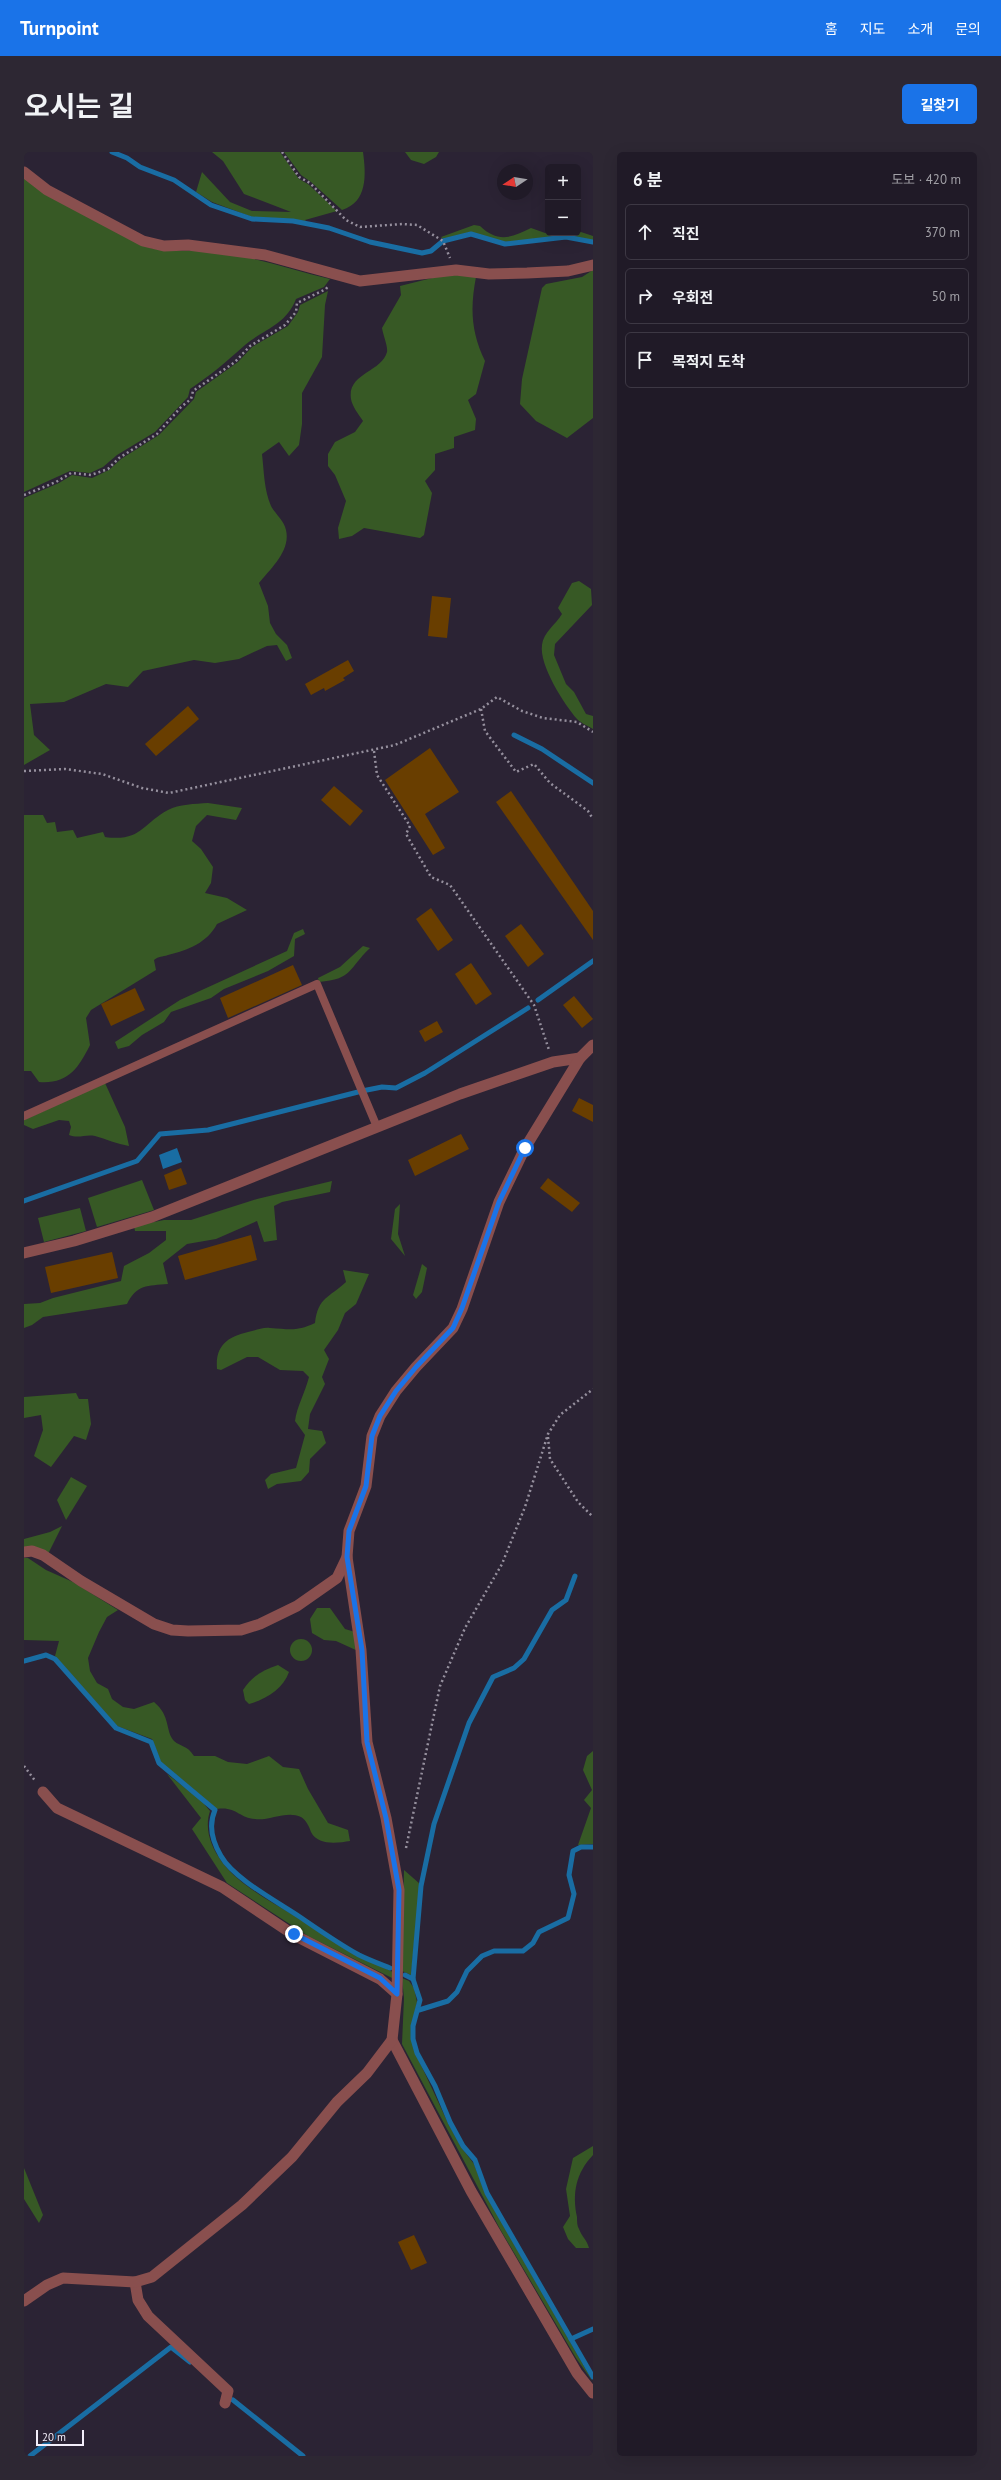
<!DOCTYPE html>
<html lang="ko">
<head>
<meta charset="utf-8">
<style>
	body { margin:0; font-family:"PT Sans","Noto Sans KR",sans-serif; background:#2d2733; color:#f1f3f6 }
	.controls { position:absolute; right:12px; top:12px; display:grid; overflow:hidden; border-radius:6px; box-shadow:0 4px 16px #0002 }
	.controls button { width:36px; height:36px; display:grid; place-items:center; padding:0; border:0; border-bottom:1px solid #3d3844; background:#201a27; color:#f1f3f6; font:20px sans-serif }
	.compass { position:absolute; left:473px; top:12px; width:36px; height:36px; border-radius:50%; background:#201a27; box-shadow:0 4px 16px #0002; rotate:258deg }
	.scale { position:absolute; left:12px; bottom:10px; width:48px; box-sizing:border-box; padding-left:4px; border:2px solid #f3eefa; border-top:0; font-size:11px; line-height:14px; white-space:nowrap; color:#f3eefa; -webkit-text-stroke:3px #2b2334; paint-order:stroke }
	.stop { position:absolute; width:12px; height:12px; margin:-9px; border:3px solid #1a73e8; border-radius:50%; background:#fff }
	.stop.end { background:#1a73e8; border-color:#fff; box-shadow:0 1px 4px #0008 }
	.list { margin:0; padding:0; list-style:none }
	h2 { display:flex; justify-content:space-between; align-items:center; height:52px; margin:0; padding:0 16px; font-size:17px }
	h2 small { font-size:13px; font-weight:400; color:#a2a1a7 }
	.list li { display:grid; grid-template-columns:26px 1fr auto; gap:12px; align-items:center; box-sizing:border-box; height:56px; margin:0 8px 8px; padding:0 8px; border:1px solid #3d3844; border-radius:6px }
	.list b { display:block; font-size:15px; white-space:nowrap }
	.list em { font-size:13px; font-style:normal; color:#a2a1a7 }
	.icon { flex:none; width:22px; height:22px; fill:none; stroke:currentColor; stroke-width:2; stroke-linecap:round; stroke-linejoin:round }
	.map { position:relative; flex:none; width:569px; height:2304px; overflow:hidden; border-radius:6px }
	header { display:flex; align-items:center; gap:24px; box-sizing:border-box; height:56px; padding:0 20px; background:#1a73e8; color:#fff }
	header strong { font-size:19px }
	nav { display:flex; gap:22px; margin-inline-start:auto; font-size:14px }
	.intro { display:flex; align-items:center; justify-content:space-between; box-sizing:border-box; height:96px; padding:0 24px }
	h1 { margin:0; font-size:28px }
	.button { padding:10px 18px; border-radius:6px; background:#1a73e8; color:#fff; font-size:14px; font-weight:700 }
	main { display:flex; gap:24px; padding:0 24px }
	aside { flex:1; background:#201a27; border-radius:6px; box-shadow:0 4px 16px #0002 }
	.map>svg:first-child { display:block }
	.green { fill:#375925 }
	.water { fill:#196da3 }
	.lines { fill:none; stroke-linecap:round; stroke-linejoin:round }
	.stream { stroke:#196da3; stroke-width:5 }
	.building { fill:#693e00 }
	.path { stroke:#96909e; stroke-width:2.5; stroke-dasharray:2 3; stroke-linecap:butt }
	.service { stroke:#894f4e; stroke-width:8 }
	.minor { stroke:#894f4e; stroke-width:11 }
	.route { stroke:#1a73e8; stroke-width:5 }
</style>
</head>
<body>
<header>
<strong>Turnpoint</strong>
<nav><a>홈</a><a>지도</a><a>소개</a><a>문의</a></nav>
</header>
<div class="intro"><h1>오시는 길</h1><a class="button">길찾기</a></div>
<main>
<div class="map">
<svg width="569" height="2304" viewBox="0 0 569 2304">
	<rect width="100%" height="100%" fill="#2b2334"/>
	<g class="green">
		<path d="M188,0H256L275,27L284,32L313,59L281,68L282,69L228,65L188,50L172,40L178,20L206,50L228,59L267,60L220,42L199,9Z"/>
		<path d="M260,0H339C342,22 344,50 318,58L287,30L277,23Z"/>
		<path d="M381,0H415L412,5L400,12L387,8Z"/>
		<path d="M0,24L126,96C149,101 172,97 196,100C234,106 269,118 306,127L300,135L272,147C262,173 240,177 221,193C202,210 187,223 166,237L164,245L131,280L93,303L79,315L66,321L46,319L0,340Z"/>
		<path d="M450,73L456,74C474,91 487,86 507,76L524,82L554,79L569,84V88L541,84L481,90L446,80L420,88L417,85Z"/>
		<path d="M569,118V266L543,286L512,269L496,252L498,227L518,136L522,132L558,125Z"/>
		<path d="M424,122L452,125C446,156 447,180 461,209L452,242L444,248L452,267L451,278L430,285V296L411,302V318L401,329L408,341L400,383L396,386L340,376L328,384L315,387L314,376L322,349L311,323L304,314V302L311,290L331,280L339,269C335,263 328,254 327,247C323,221 358,220 363,200C364,194 359,183 358,176L377,143L376,134Z"/>
		<path d="M304,139L301,153L298,205L278,241V272L275,293L265,304L255,290L238,302C240,319 240,338 247,354C251,362 260,368 262,378C267,399 246,417 235,431L244,454L246,471L252,482L263,493L268,506L262,509L253,493L243,494L215,507L191,511L170,508L119,519L104,535L82,532L40,550L6,552L10,583L26,598L0,613V346L35,331L48,323L68,326L85,318L97,307L135,283L170,247L172,240L214,210L228,195L264,174L274,160L276,153Z"/>
		<path d="M555,429L567,437L568,453L531,492L530,503L542,532L550,540L562,562L569,564V577C564,574 557,571 553,567C540,552 515,513 518,493C519,481 532,472 538,462L534,456L548,431Z"/>
		<path d="M184,651L218,656L212,668L183,663L172,674L168,689L177,697L189,715L187,731L181,741L203,746L223,758L193,772C183,791 164,798 144,803C138,805 135,804 130,808L132,818L67,858L62,866L66,893C54,917 44,932 15,930L7,919H0V663H19L23,671L31,670L33,680L49,678L53,686L79,680L81,685C117,690 118,672 144,658C155,652 171,652 184,651Z"/>
		<path d="M279,777L281,782L271,787L270,804L244,819L200,837L187,846L147,860L140,870L118,883L105,894L94,897L91,890L156,848L263,799L270,781Z"/>
		<path d="M339,794L346,796C324,817 329,827 295,830L294,826L316,815Z"/>
		<path d="M81,931L101,975L105,994C93,992 82,987 71,984C61,982 55,987 45,983L47,975L45,969L35,968L9,977L0,973V968Z"/>
		<path d="M118,1028L130,1058L73,1075L64,1046Z"/>
		<path d="M308,1029L306,1040L258,1050L250,1054L253,1088L240,1090L233,1069L192,1087L163,1092L139,1111L144,1132C123,1134 113,1132 103,1152L19,1165L8,1173L0,1176V1152L16,1151L29,1146L97,1129L100,1114L125,1101L142,1088V1079H111L110,1074L140,1068H167L233,1047Z"/>
		<path d="M376,1052L374,1082L381,1104L367,1087L371,1057Z"/>
		<path d="M56,1056L62,1079L20,1090L14,1066Z"/>
		<path d="M398,1112L403,1116L398,1140L392,1147L389,1143Z"/>
		<path d="M319,1118L345,1122L332,1152L321,1161L314,1178L300,1198L305,1207L298,1225L301,1232L286,1262L284,1277L298,1279L302,1291L286,1307L285,1320L277,1329L253,1332L244,1337L241,1328L247,1322L272,1316L281,1283L271,1269C273,1254 281,1241 285,1225L279,1219L256,1218L234,1205H223L197,1218L193,1217C191,1192 205,1184 228,1179C233,1178 240,1175 246,1176C265,1177 272,1180 291,1171C294,1145 305,1146 322,1130Z"/>
		<path d="M52,1241L55,1247H64L67,1272L62,1288L50,1284L27,1315L10,1304L19,1278L17,1263L0,1266V1245Z"/>
		<path d="M47,1325L63,1334L42,1368L33,1348Z"/>
		<path d="M38,1374L24,1402L0,1397V1387L26,1380Z"/>
		<path d="M0,1406H4L22,1418L49,1430L94,1458L83,1465L75,1480L64,1506L66,1519L73,1531L84,1537L88,1547L99,1555L110,1557L130,1550C147,1564 141,1579 150,1589C157,1595 163,1593 170,1604H191L204,1610L223,1612L245,1604L259,1615L275,1617L284,1637L304,1671L324,1678L326,1689C314,1691 294,1694 287,1680C285,1674 282,1668 277,1665C263,1658 245,1669 231,1667C215,1666 212,1654 193,1657L137,1610L128,1587L93,1574L31,1504L35,1489L0,1488Z"/>
		<path d="M293,1456H306L321,1477L331,1480L334,1499L312,1489L300,1488L288,1481L286,1467Z"/>
		<circle cx="277" cy="1498" r="11"/>
		<path d="M254,1513L265,1520C259,1537 242,1547 225,1552L221,1548L219,1538C228,1524 239,1518 254,1513Z"/>
		<path d="M569,1599V1692L554,1693L567,1656L560,1648L568,1638L559,1618L563,1604Z"/>
		<path d="M143,1622L176,1647L186,1659C180,1677 187,1695 198,1710C215,1733 245,1748 269,1763C302,1784 333,1804 369,1820L368,1826L284,1784L203,1731L168,1677L177,1666Z"/>
		<path d="M380,1718L396,1732L387,1823L378,1819Z"/>
		<path d="M378,1826L385,1829L390,1836L393,1850L388,1873L390,1898L424,1971L437,1995L450,2012L461,2041L569,2230L552,2206L476,2077L378,1892L380,1846Z"/>
		<path d="M569,1994V2003C552,2021 548,2041 553,2065C553,2069 553,2074 555,2077C558,2085 563,2088 565,2096H552L544,2087L539,2075L546,2064L542,2037L549,2006Z"/>
		<path d="M0,2016L19,2063L15,2071L0,2047Z"/>
	</g>
	<path class="water" d="M153,996L158,1010L139,1017L135,1003Z"/>
	<g class="lines">
		<g class="stream">
			<path d="M88,0L103,6L116,15L150,28L187,53L228,67L269,69L305,76L346,90L398,101L407,99L419,89L447,82L481,92L542,85L569,90"/>
			<path d="M490,583L518,597L569,631"/>
			<path d="M514,848L569,809"/>
			<path d="M0,1049L113,1009L136,982L184,978L338,939L358,935L372,936L401,921L504,856"/>
			<path d="M0,1509L22,1503L31,1507L92,1576L127,1590L135,1611L191,1658C184,1674 188,1689 197,1704C210,1727 254,1750 276,1765C295,1778 315,1792 335,1803C345,1808 356,1812 366,1816"/>
			<path d="M381,1823L389,1827L396,1848L389,1874V1887L393,1901L411,1934L426,1970L439,1994L451,2008L463,2041L569,2225"/>
			<path d="M389,1827L397,1734L410,1672L445,1571L469,1525L490,1516L500,1507L528,1458L542,1448L551,1424"/>
			<path d="M395,1858L424,1849L433,1840L443,1819L458,1804L470,1799H499L509,1791L515,1780L544,1766L550,1742L545,1723L549,1699L557,1695H569"/>
			<path d="M547,2187L569,2177"/>
			<path d="M209,2248L279,2304"/>
			<path d="M6,2304L147,2195L166,2210"/>
		</g>
	</g>
	<g class="building">
		<path d="M408,444L427,446L423,486L404,484Z"/>
		<path d="M324,508L330,519L319,526L321,528L301,539L300,536L287,543L281,532Z"/>
		<path d="M164,554L175,567L132,604L121,592Z"/>
		<path d="M406,596L435,640L401,662L421,696L409,703L361,628Z"/>
		<path d="M310,634L339,659L326,674L297,648Z"/>
		<path d="M487,639L569,759V788L472,650Z"/>
		<path d="M407,756L429,788L414,799L392,767Z"/>
		<path d="M497,772L520,802L504,815L481,784Z"/>
		<path d="M447,811L468,842L452,853L431,822Z"/>
		<path d="M269,813L278,833L204,866L196,846Z"/>
		<path d="M111,836L121,858L87,874L77,852Z"/>
		<path d="M550,844L569,867L558,876L539,853Z"/>
		<path d="M413,869L419,880L401,890L395,879Z"/>
		<path d="M555,946L569,953V970L548,959Z"/>
		<path d="M437,982L445,997L391,1024L384,1008Z"/>
		<path d="M157,1016L163,1032L145,1038L140,1023Z"/>
		<path d="M524,1026L556,1051L548,1060L516,1036Z"/>
		<path d="M227,1083L233,1108L161,1128L154,1104Z"/>
		<path d="M88,1100L94,1126L27,1141L21,1115Z"/>
		<path d="M390,2083L403,2111L387,2118L374,2090Z"/>
	</g>
	<g class="lines">
		<g class="path">
			<path d="M258,0L275,25L286,31L322,68L336,75L379,72L393,73L419,89L426,106"/>
			<path d="M0,343L32,330L47,321L67,323L84,317L95,306L133,282L157,255L167,247L169,239L211,210L226,194L261,173L272,160L273,151L302,137L305,133"/>
			<path d="M457,557L461,579L492,620L510,612L526,631L564,659L569,667"/>
			<path d="M350,599L353,623L386,674L382,682L407,725L426,733L510,853L525,898"/>
			<path d="M0,619L41,617L78,622L118,636L145,641L371,593L457,557L473,545L498,559L519,566L553,570L569,580"/>
			<path d="M524,1285L526,1307L554,1350L569,1365"/>
			<path d="M0,1614L12,1630"/>
			<path d="M382,1696L416,1534L441,1476L478,1412L501,1355L524,1282L536,1263L569,1237"/>
		</g>
		<path class="service" d="M0,964L293,832L353,975"/>
		<g class="minor">
			<path d="M0,20L23,38L119,89L140,94L164,93L241,103L336,129L432,118L465,122L503,121L544,119L569,113"/>
			<path d="M0,1101L50,1089L128,1065L436,942L529,910L556,906"/>
			<path d="M0,1400L8,1399L19,1403L57,1429L130,1472L148,1478L164,1479L217,1478L236,1472L273,1454L313,1426L323,1405"/>
			<path d="M19,1640L33,1656L198,1735L270,1783L356,1827L373,1842"/>
			<path d="M368,1888L447,2039L553,2221L569,2241"/>
			<path d="M111,2130L114,2148L124,2164L204,2239L201,2251"/>
			<path d="M0,2149L23,2133L39,2126L111,2130L128,2125L218,2053L268,2005L313,1950L343,1921L368,1888L373,1842L375,1738L362,1666L343,1590L337,1498L323,1405L325,1379L342,1334L348,1284L356,1264L372,1239L392,1215L429,1176L438,1157L475,1050L501,996L556,906L569,893"/>
		</g>
	</g>
	<g class="lines">
		<path class="route" d="M270,1782L356,1826L373,1842L375,1738L362,1666L343,1590L338,1498L323,1405L325,1379L342,1334L348,1284L356,1264L372,1239L392,1215L429,1176L438,1156L475,1050L501,996"/>
	</g>
</svg>
<div class="controls">
<button>+</button>
<button>−</button>
</div>
<svg class="compass" viewBox="-18 -18 36 36"><path d="M0-13l5 13h-10z" fill="#e53935"/><path d="M0 13l5-13h-10z" fill="#a2a1a7"/></svg>
<div class="scale">20 m</div>
<div class="stop" style="left:501px;top:996px"></div>
<div class="stop end" style="left:270px;top:1782px"></div>
</div>
<aside>
<h2>6 분<small>도보 · 420 m</small></h2>
<ul class="list">
<li><svg class="icon" aria-label="ahead" viewBox="0 0 24 24"><path d="M12 20V5M6 11l6-6 6 6"/></svg><div><b>직진</b></div><em>370 m</em></li>
<li><svg class="icon" aria-label="right" viewBox="0 0 24 24"><path d="M7 20v-9h11M14 6l5 5-5 5"/></svg><div><b>우회전</b></div><em>50 m</em></li>
<li><svg class="icon" aria-label="arrive" viewBox="0 0 24 24"><path d="M6 21V4h12l-3 4 3 4H6"/></svg><div><b>목적지 도착</b></div></li>
</ul>
</aside>
</main>
</body>
</html>
